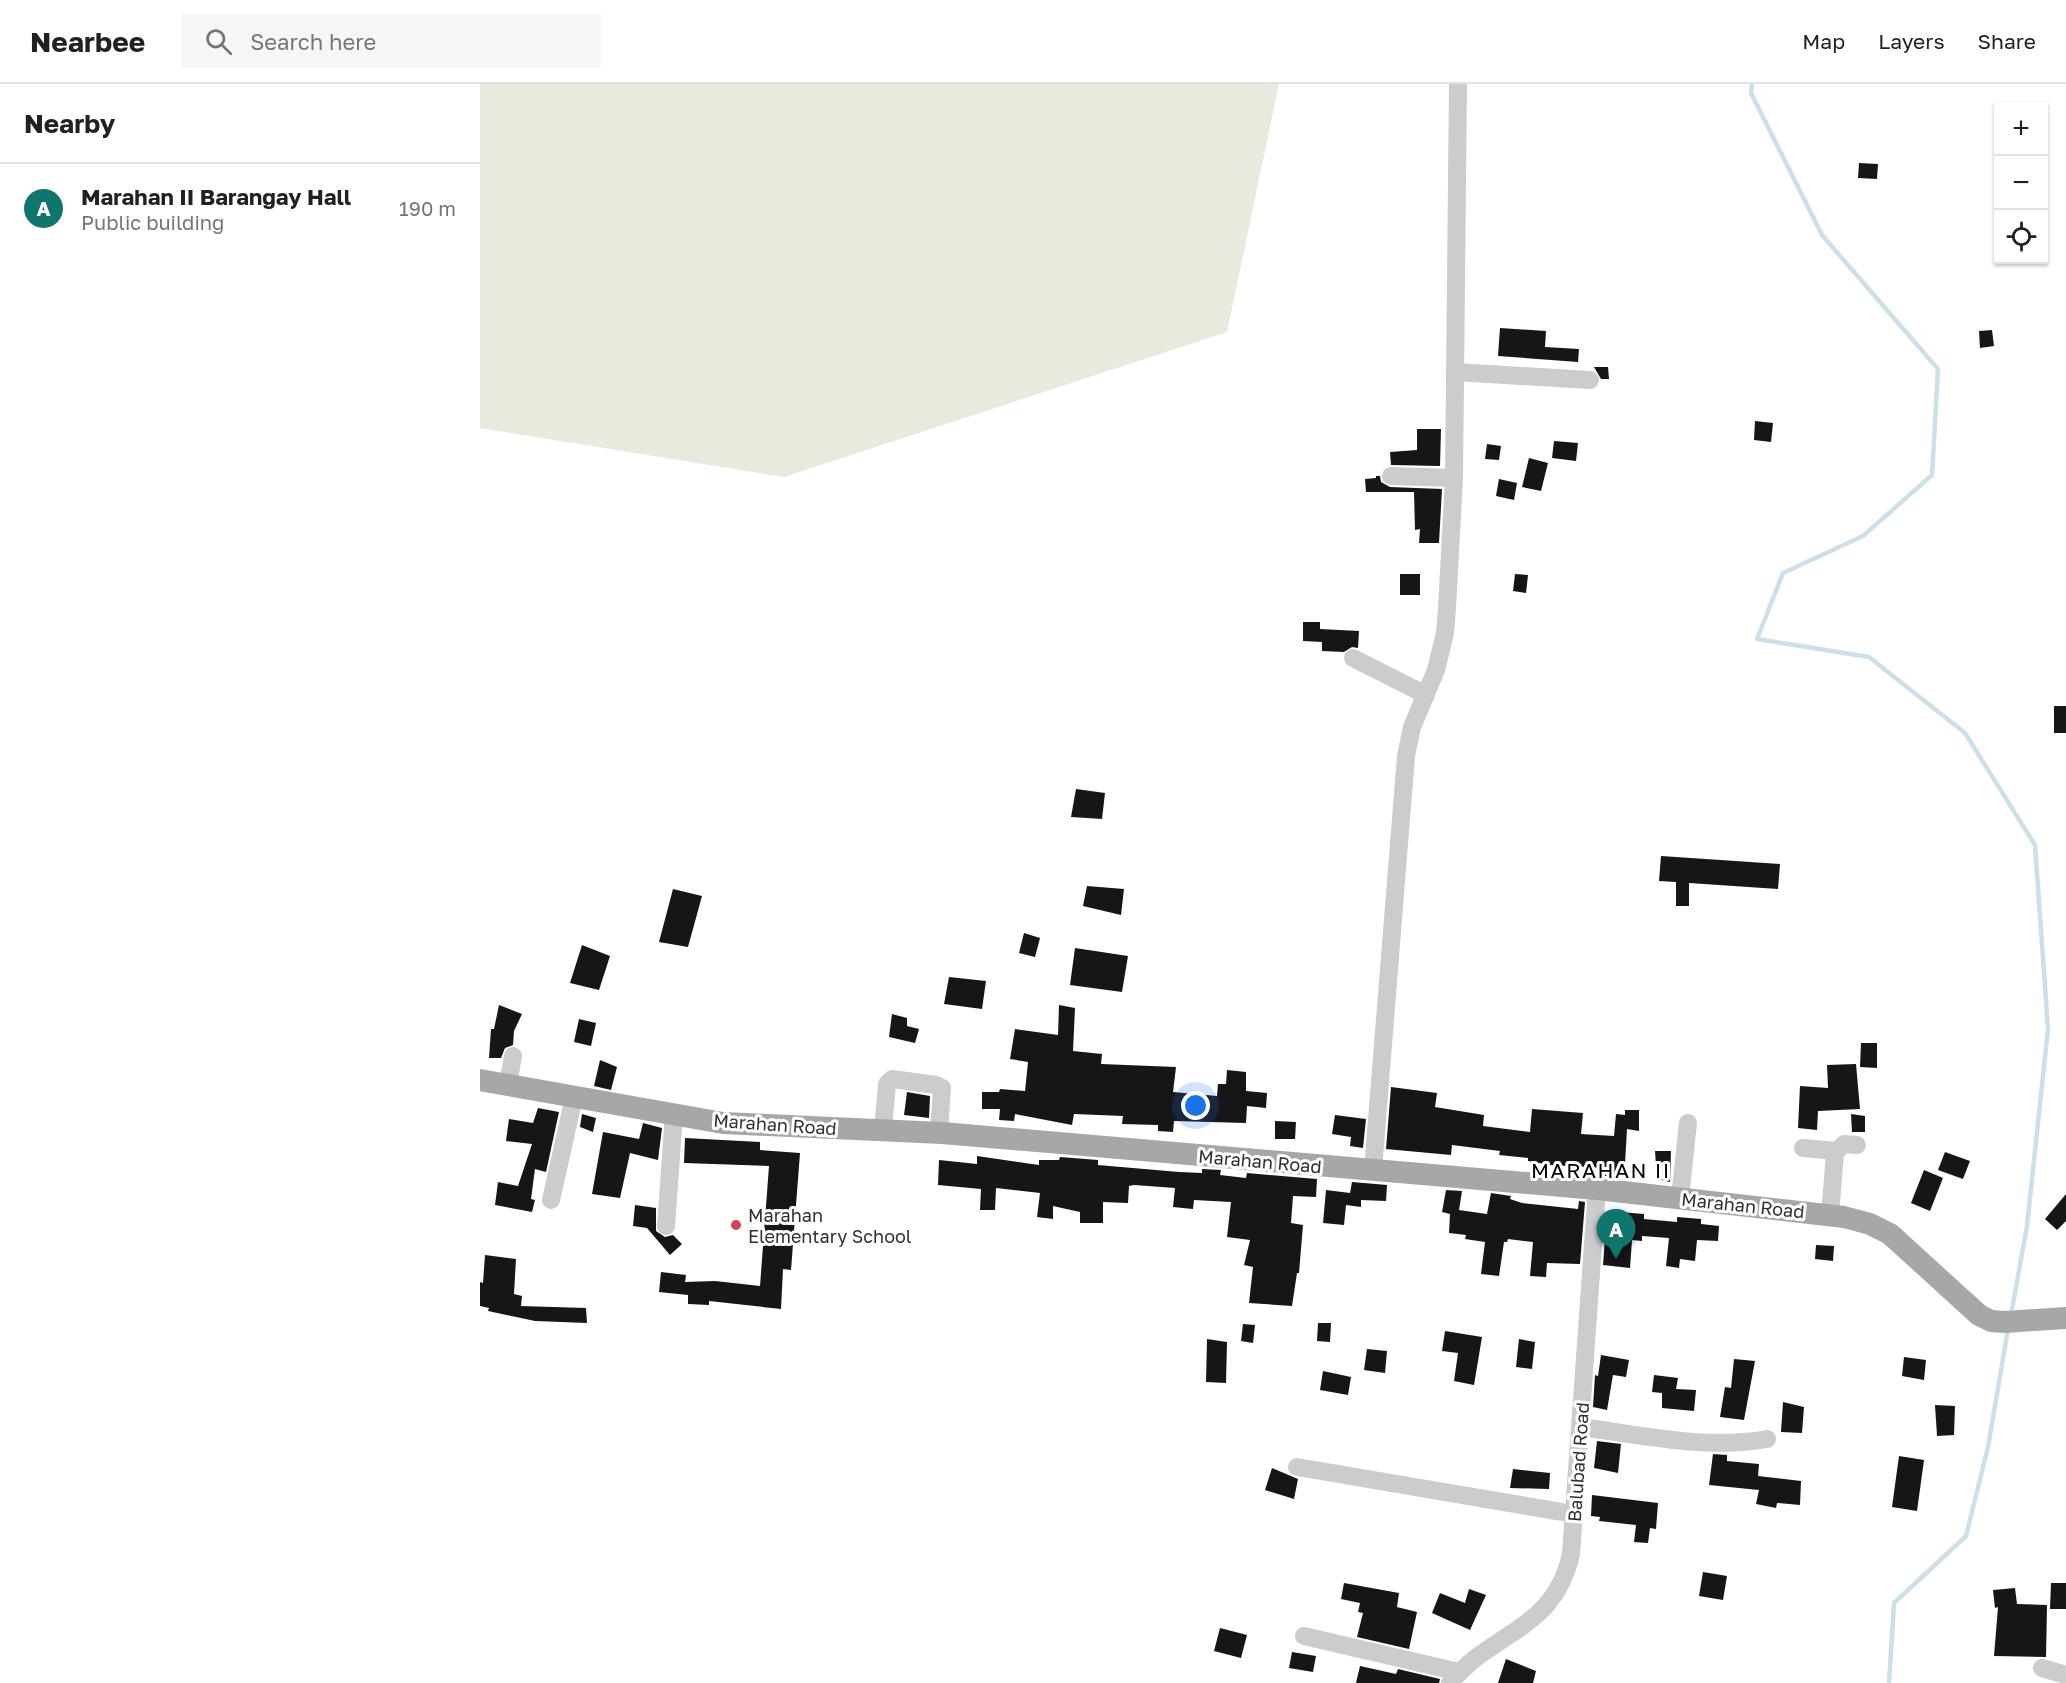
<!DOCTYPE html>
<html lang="en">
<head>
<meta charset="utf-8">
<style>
	body { margin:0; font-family:"Golos Text",sans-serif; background:#f6f6f6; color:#202124 }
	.controls { position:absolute; right:18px; top:18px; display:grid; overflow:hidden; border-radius:0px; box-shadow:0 2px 4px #0004 }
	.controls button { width:54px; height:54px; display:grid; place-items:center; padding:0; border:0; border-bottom:2px solid #e0e0e0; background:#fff; color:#202124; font:30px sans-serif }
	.you { position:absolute; left:716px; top:1022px; width:21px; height:21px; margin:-15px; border:4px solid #fff; border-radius:50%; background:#1a73e8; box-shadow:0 0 0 9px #1a73e833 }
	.badge { display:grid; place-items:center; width:39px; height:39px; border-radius:50%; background:#0f766e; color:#fff; font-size:20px; font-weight:700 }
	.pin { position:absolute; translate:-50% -50px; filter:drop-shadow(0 2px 3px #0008) }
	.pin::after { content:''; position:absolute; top:32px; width:21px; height:18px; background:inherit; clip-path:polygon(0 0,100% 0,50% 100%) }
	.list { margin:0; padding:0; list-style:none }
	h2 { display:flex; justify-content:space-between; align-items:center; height:78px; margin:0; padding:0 24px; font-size:26px }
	h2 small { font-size:20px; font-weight:400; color:#757577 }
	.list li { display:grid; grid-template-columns:39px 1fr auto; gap:18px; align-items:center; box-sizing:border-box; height:90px; padding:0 24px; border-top:2px solid #e0e0e0 }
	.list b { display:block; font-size:22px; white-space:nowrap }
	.list p { margin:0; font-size:20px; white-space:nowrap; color:#757577 }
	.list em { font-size:20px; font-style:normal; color:#757577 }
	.icon { flex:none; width:33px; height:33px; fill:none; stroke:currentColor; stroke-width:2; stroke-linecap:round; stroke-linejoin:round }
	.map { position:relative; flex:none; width:1586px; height:1599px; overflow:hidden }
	header { display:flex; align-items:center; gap:36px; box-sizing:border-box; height:84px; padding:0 30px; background:#fff; border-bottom:2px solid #e0e0e0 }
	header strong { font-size:28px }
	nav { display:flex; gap:33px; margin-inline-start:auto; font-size:21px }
	.search { width:420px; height:54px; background:#f6f6f6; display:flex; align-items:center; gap:15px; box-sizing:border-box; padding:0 21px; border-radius:0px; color:#757577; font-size:22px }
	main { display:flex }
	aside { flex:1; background:#fff }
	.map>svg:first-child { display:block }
	.green { fill:#e6ebde }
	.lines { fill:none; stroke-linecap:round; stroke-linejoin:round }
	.stream { stroke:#cce0e9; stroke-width:4.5 }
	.building { fill:#161616 }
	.minor { stroke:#ccc; stroke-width:18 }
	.major { stroke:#a7a7a7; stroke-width:22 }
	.poi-dot { fill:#d54258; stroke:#fff; stroke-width:2 }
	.labels { text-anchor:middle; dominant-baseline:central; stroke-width:6; stroke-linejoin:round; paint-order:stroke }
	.street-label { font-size:18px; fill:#2f2f2f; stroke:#fff }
	.poi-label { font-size:18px; fill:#2f2f2f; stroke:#fff; text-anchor:start }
	.quarter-label { font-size:21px; letter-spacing:1.5px; fill:#000; stroke:#fff }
</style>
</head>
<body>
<header>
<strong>Nearbee</strong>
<div class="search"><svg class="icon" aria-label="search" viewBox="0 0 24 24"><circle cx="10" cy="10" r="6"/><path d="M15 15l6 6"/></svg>Search here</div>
<nav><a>Map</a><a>Layers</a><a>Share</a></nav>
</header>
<main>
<aside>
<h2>Nearby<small></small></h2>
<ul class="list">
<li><span class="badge">A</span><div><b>Marahan II Barangay Hall</b><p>Public building</p></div><em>190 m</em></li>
</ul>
</aside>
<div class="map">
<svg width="1586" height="1599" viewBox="0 0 1586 1599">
	<rect width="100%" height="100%" fill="#fff"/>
	<path class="green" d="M0,0H799L747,248L304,393L0,344Z"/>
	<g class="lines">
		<g class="stream">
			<path d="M1272,0L1271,9L1342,151L1458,285L1452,391L1383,452L1303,489L1277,555L1389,573L1485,649L1555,761L1568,945L1547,1142L1531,1231"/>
			<path d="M1409,1599L1414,1519L1486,1452L1508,1363L1528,1245"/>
		</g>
	</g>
	<g class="building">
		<path d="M1379,79L1398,80L1397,95L1378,94Z"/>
		<path d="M1020,244L1066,247L1065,263L1099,265L1098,278L1018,272Z"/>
		<path d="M1512,246L1514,262L1500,264L1499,247Z"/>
		<path d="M1114,283H1128L1129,295H1121Z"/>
		<path d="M1275,337L1293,339L1291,358L1274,356Z"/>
		<path d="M937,345H961L960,382L911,381L910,368L937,366Z"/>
		<path d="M1074,357L1098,359L1096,377L1072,374Z"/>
		<path d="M1007,360L1021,362L1019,376L1005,375Z"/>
		<path d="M1049,374L1068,379L1061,407L1042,403Z"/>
		<path d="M896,392H900L901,398L910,403L962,405L959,459H939L940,445L935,446L934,408H886L885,395L896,394Z"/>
		<path d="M1019,395L1037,399L1034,416L1016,412Z"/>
		<rect x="920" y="490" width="20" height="21"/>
		<path d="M1035,490L1048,491L1046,509L1033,507Z"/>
		<path d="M823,538H840V545L879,547L878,564L872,563L864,568L842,567V558L823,557Z"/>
		<rect x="1574" y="622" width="12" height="27"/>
		<path d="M596,705L625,709L622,735L591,733Z"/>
		<path d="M1181,772L1300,780L1298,805L1209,799V822H1196V798L1179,797Z"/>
		<path d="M607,802L644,805L641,831L603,822Z"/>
		<path d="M193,805L222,812L208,863L179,858Z"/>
		<path d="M544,849L560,854L555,873L539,869Z"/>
		<path d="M102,861L130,872L119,906L90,899Z"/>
		<path d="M595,864L648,872L642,908L590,901Z"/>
		<path d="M469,893L506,897L502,925L464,920Z"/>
		<path d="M19,921L42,930L34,947L33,961L25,964L21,974H9L11,945H14Z"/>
		<path d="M579,921L595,924L593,967L622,970L621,980L696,983L693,1008L737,1012L738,1000H746L747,986L766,988V1007L787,1009L786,1024L767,1022L766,1039L694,1037L693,1048L678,1047V1041L642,1040L643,1032L594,1030L592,1041L535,1030L534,1037L519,1036L520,1025H502V1008H519L520,1005L545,1007L548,978L530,975L535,945L578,951Z"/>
		<path d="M412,930L427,934V942L439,945L435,959L409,953Z"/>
		<path d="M99,935L116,939L111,962L94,958Z"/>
		<path d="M1381,959H1397V984L1380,983Z"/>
		<path d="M120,976L137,983L131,1006L114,1002Z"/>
		<path d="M1376,980L1380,1025L1338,1027L1337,1046L1318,1044L1320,1002L1348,1004L1347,981Z"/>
		<path d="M911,1003L957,1009L955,1023L1004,1031L1003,1042L1050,1048L1052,1025L1103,1029L1101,1050L1134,1052L1136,1030L1145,1031V1026H1159V1047L1147,1045L1145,1080H1138V1093L1125,1092V1084L1070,1081L1048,1077V1074L1019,1071L1020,1067L972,1061L971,1071L906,1065Z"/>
		<path d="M427,1008L450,1012L449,1034L424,1031Z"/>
		<path d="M58,1024L79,1028L66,1088L55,1085L51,1115L55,1116L52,1128L15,1121L18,1098L38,1102L52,1060L26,1057L29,1035L53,1039Z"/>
		<path d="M102,1030L116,1034L113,1048L100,1043Z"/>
		<path d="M1371,1030L1385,1032V1048H1372Z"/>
		<path d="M855,1031L886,1035L883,1064L870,1062L871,1053L852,1050Z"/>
		<path d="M795,1037L816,1038L815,1055H795Z"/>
		<path d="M163,1039L182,1044L178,1076L150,1069L140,1114L112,1110L123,1048L159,1055Z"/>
		<path d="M205,1054L280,1058V1066L320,1069L311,1186L303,1185L301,1225L229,1217V1221L208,1220V1211L179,1208L181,1188L206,1191L205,1198L235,1197L280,1202L289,1082L204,1079Z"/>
		<path d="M1175,1067H1191L1190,1098L1177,1095Z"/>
		<path d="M1465,1068L1490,1077L1483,1095L1458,1086Z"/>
		<path d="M497,1072L559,1081V1076H579L580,1073L618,1076V1081L699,1088L722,1089V1085L741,1086L740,1091L766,1094L767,1089L837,1095L836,1113L813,1112L811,1139L823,1141L819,1189H817L812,1222L769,1219L773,1183L764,1181L770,1156L747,1153L751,1118L714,1116L713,1125L693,1123L695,1104L654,1101L649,1102L648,1119L623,1118V1139H600V1128L573,1122V1135L557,1133L560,1109L516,1104L515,1126H500L501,1105L458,1101L459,1076L497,1080Z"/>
		<path d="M1444,1086L1463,1094L1450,1127L1431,1119Z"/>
		<path d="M872,1098L907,1101L906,1117L881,1116V1123L866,1121L864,1141L843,1139L846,1106L870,1109Z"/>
		<path d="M966,1106L982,1107L979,1126L1007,1130L1011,1109L1031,1112L1030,1115L1042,1119L1098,1125L1099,1117L1105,1118L1100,1180L1067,1179L1066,1193L1050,1192L1053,1158L1028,1155L1027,1158H1024L1019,1192L1001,1190L1005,1158L985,1155L986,1151L969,1149L970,1130L962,1128Z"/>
		<path d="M1586,1110V1137L1577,1146L1565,1135Z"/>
		<path d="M155,1121L176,1124V1147L185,1153L193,1151L202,1160L190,1171L167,1144L153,1142Z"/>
		<path d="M1127,1127L1164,1130V1135L1197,1138V1133L1221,1135V1140L1239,1142L1238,1157L1217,1156L1215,1177L1200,1175L1199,1184L1186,1182L1189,1154L1162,1152V1157L1152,1156L1150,1184L1123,1181Z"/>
		<path d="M1336,1161L1354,1162L1353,1177L1335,1175Z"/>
		<path d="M5,1171L36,1175L34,1210L42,1212L41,1222L106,1224L107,1239L55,1237L8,1227L9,1224L0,1222V1198L3,1199Z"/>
		<path d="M838,1239H851L850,1258L837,1257Z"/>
		<path d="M763,1240L775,1241L773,1259L761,1257Z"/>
		<path d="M965,1247L1002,1253L994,1301L974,1297L978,1269L962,1267Z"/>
		<path d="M727,1255L747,1258L746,1299L726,1298Z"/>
		<path d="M1039,1255L1055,1258L1052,1285L1036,1283Z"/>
		<path d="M887,1265L907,1267L905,1289L884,1286Z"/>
		<path d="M1121,1271L1149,1276L1146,1293L1133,1291L1127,1326L1113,1323L1115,1291L1118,1292Z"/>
		<path d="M1424,1273L1446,1276L1444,1296L1422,1292Z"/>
		<path d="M1254,1275L1275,1277L1264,1336L1240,1333L1245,1303L1251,1304Z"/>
		<path d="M843,1287L871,1293L868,1311L840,1306Z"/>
		<path d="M1174,1291L1198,1294L1196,1305L1216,1306L1214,1327L1182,1324V1309L1172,1308Z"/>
		<path d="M1303,1318L1324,1323L1322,1349L1301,1348Z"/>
		<path d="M1455,1321L1475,1322L1474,1351L1457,1352Z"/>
		<path d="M1117,1357L1141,1360L1138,1389L1114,1384Z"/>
		<path d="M1233,1370L1247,1371V1377L1279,1380L1278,1392L1321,1397L1320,1421L1297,1419L1296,1424L1276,1420L1279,1406L1229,1401Z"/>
		<path d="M1419,1372L1444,1376L1437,1427L1412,1423Z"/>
		<path d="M792,1384L818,1395L814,1415L785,1406Z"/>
		<path d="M1033,1385L1070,1389L1069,1405L1030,1404Z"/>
		<path d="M1112,1411L1178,1419L1176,1445L1170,1444L1168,1459L1154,1458L1156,1441L1119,1437L1120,1433L1111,1432Z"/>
		<path d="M1223,1488L1247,1492L1243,1516L1219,1512Z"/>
		<path d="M864,1499L919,1509L917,1523L937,1528L929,1565L877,1553L883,1529L878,1528L880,1519L861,1515Z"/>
		<path d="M1571,1499H1586V1525H1570Z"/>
		<path d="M1535,1504L1537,1520L1567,1521L1566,1573L1514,1572L1518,1523L1515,1524L1513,1506Z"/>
		<path d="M989,1505L1006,1511L990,1546L952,1529L960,1509L985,1519Z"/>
		<path d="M740,1544L767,1551L761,1574L734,1567Z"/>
		<path d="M812,1568L836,1572L833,1588L809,1584Z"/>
		<path d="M1026,1575L1056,1587L1053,1599H1018Z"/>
		<path d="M880,1582L916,1590L918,1585L960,1595L959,1599H876Z"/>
	</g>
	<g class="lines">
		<g class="minor">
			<path d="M975,288L1110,296"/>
			<path d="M911,392L974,394"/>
			<path d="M873,574L946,611"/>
			<path d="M28,1001L33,972"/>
			<path d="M403,1046L407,1000L412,995L456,1001L462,1004L459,1049"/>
			<path d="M1323,1064L1356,1067"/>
			<path d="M893,1086L926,672L932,643L956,586L965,549L967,524L974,394L978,0"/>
			<path d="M1200,1114L1208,1039"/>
			<path d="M71,1116L94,1013"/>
			<path d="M1350,1131L1355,1069L1364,1060L1377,1061"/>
			<path d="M186,1142L194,1030"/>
			<path d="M1100,1343C1162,1351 1225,1366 1287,1355"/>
			<path d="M817,1383L1094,1430"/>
			<path d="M824,1552L979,1588"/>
			<path d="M1562,1584L1586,1591"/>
			<path d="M970,1599C1012,1547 1074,1547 1091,1470L1117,1105"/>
		</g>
		<path class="major" d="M0,996L243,1039L462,1049L1117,1105L1364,1133L1390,1140L1410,1150L1499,1231L1511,1237L1525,1238L1586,1234"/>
	</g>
	<circle class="poi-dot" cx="256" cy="1141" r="6"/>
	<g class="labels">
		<g class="street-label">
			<text transform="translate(295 1040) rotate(4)">Marahan Road</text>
			<text transform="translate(780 1077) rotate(5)">Marahan Road</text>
			<text transform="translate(1263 1121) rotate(6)">Marahan Road</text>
			<text transform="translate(1098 1378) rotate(-86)">Balubad Road</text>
		</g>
		<g class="poi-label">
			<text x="268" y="1131">Marahan<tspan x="268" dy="21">Elementary School</tspan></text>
		</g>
		<g class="quarter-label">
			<text x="1121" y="1086">MARAHAN II</text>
		</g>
	</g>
</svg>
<div class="controls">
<button>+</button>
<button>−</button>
<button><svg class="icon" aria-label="locate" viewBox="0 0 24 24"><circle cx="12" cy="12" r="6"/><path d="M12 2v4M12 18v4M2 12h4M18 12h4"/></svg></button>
</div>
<div class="you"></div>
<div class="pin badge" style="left:1136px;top:1175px">A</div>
</div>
</main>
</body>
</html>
